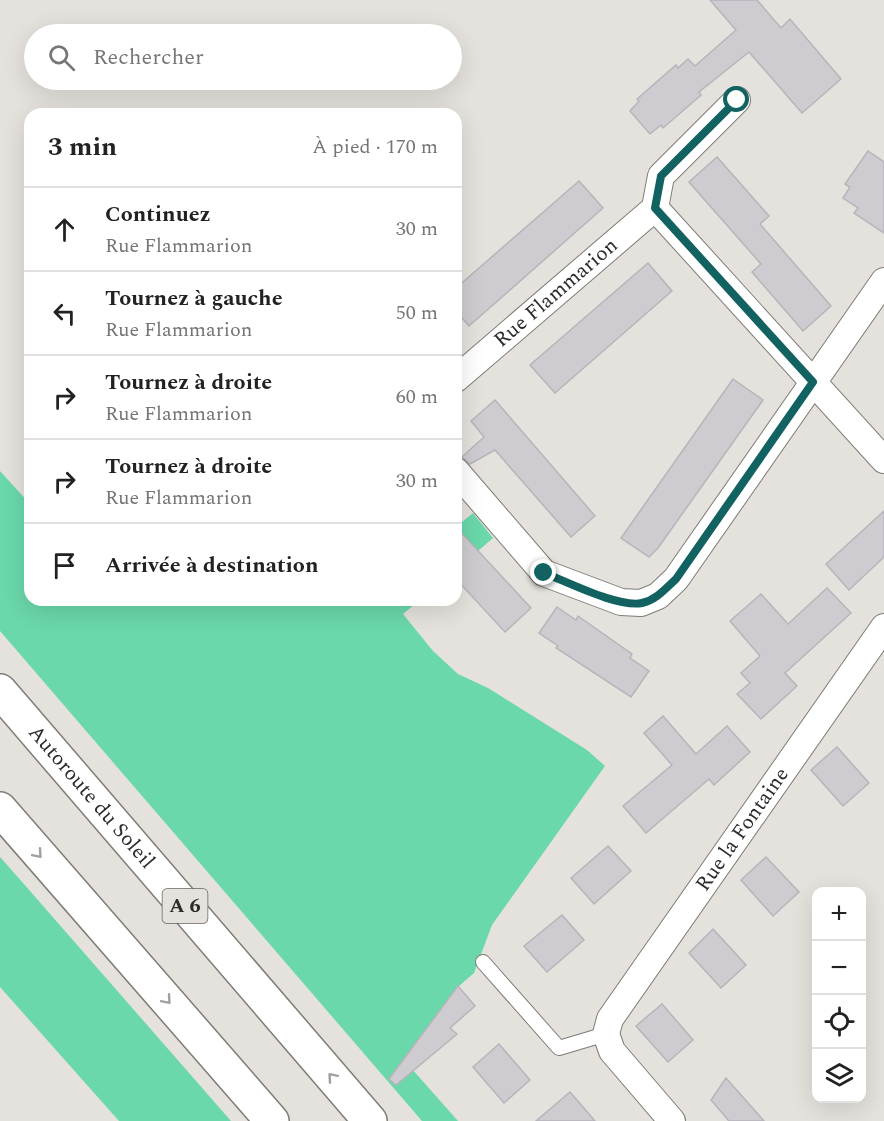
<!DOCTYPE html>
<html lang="fr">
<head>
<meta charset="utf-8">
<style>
	body { margin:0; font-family:Spectral,serif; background:#f2f2f2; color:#222 }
	.controls { position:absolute; right:18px; bottom:18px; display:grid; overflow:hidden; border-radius:12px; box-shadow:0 6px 24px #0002 }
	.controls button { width:54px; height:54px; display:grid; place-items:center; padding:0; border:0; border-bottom:2px solid #e0e0e0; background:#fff; color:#222; font:30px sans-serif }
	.stop { position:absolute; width:18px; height:18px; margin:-14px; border:4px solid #126262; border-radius:50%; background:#fff }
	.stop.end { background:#126262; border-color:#fff; box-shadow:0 2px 6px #0008 }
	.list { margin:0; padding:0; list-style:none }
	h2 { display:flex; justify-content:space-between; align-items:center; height:78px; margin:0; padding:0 24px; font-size:26px }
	h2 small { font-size:20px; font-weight:400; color:#767676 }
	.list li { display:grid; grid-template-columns:39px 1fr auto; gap:18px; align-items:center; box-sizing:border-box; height:84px; padding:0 24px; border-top:2px solid #e0e0e0 }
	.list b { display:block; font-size:22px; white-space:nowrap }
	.list p { margin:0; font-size:20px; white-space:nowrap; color:#767676 }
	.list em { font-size:20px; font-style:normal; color:#767676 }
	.icon { flex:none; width:33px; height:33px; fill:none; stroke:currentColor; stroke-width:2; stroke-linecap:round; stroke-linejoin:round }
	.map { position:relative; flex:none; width:884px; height:1121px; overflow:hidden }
	.search { position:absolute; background:#fff; box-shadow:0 6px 24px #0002; left:24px; top:24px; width:438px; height:66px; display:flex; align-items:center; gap:15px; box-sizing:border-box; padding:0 21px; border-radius:33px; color:#767676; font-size:22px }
	.panel { position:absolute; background:#fff; box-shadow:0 6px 24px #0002; left:24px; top:108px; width:438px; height:498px; border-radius:18px }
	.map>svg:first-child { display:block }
	.green { fill:#6ad8aa }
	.building { fill:#ceccd1; stroke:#b7b4ba; stroke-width:1.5 }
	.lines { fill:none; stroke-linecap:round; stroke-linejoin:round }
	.lane-casing { stroke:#7e7c77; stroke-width:16 }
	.street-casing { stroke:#7e7c77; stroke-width:28 }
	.highway-casing { stroke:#7e7c77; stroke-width:36 }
	.lane { stroke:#fff; stroke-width:14 }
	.street { stroke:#fff; stroke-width:26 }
	.highway { stroke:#fff; stroke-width:33 }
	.oneway { stroke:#a0a09f }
	.route { stroke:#126262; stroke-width:8 }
	.labels { text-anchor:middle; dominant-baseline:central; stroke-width:6; stroke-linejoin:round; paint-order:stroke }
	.shield { fill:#e5e2dd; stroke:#64635f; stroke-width:1.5 }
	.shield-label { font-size:20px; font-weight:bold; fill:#2c2c29 }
	.street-label { font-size:21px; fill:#2c2c29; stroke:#e5e2dd }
</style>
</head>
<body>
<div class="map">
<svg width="884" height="1121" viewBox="0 0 884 1121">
	<rect width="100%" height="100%" fill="#e5e2dd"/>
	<g class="green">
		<path d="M0,471L30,504V600H420L403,614L433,651L458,674L488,688L587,750L605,766L492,925L474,973L459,986L404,1060L458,1121H422L0,631Z"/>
		<path d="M473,513L493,538L456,570V527Z"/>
		<path d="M0,857L23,883L231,1121H119L0,987Z"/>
	</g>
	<g class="building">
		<path d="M710,0H757L781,28L790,19L841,79L802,113L749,52L699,92L701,95L663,128L661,125L650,134L630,111L639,101L637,99L676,65L678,68L688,59L695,66L736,30Z"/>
		<path d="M868,151L884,162V233L854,213L858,208L843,198L850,187L845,184Z"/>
		<path d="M717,157L769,216L760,224L831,306L803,331L752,272L761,264L689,182Z"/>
		<path d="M579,181L603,208L469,326L456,311V288Z"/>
		<path d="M648,263L672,291L555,393L530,365Z"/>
		<path d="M733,379L763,400L658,548L649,557L621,538Z"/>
		<path d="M495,400L595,516L571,537L495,450L470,464L462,457L484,437L471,421Z"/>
		<path d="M884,511V557L849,590L826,564Z"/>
		<path d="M456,527L531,608L505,632L456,579Z"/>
		<path d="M827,588L851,613L785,673L797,686L761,719L737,694L750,683L741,673L760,656L730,621L761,594L788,624Z"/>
		<path d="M557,607L576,620L578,616L632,654L630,658L649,671L631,697L556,648L558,646L539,633Z"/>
		<path d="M663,716L696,754L727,726L750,752L714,785L709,779L646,833L623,806L672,765L644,733Z"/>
		<path d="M837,747L869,783L843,806L811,770Z"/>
		<path d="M608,846L631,871L594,904L571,878Z"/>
		<path d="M766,857L799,892L773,916L741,880Z"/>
		<path d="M562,915L584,940L547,972L524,946Z"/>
		<path d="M713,929L746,965L721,988L689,953Z"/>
		<path d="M458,986L475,1006L450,1028L457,1034L396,1085L389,1079Z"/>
		<path d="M662,1004L693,1040L668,1062L636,1026Z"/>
		<path d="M499,1044L530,1080L504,1103L473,1067Z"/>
		<path d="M726,1078L764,1121H729L711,1100Z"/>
		<path d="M570,1092L595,1121H536Z"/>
	</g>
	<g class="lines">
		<defs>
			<path id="lane" d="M483,962L559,1048L606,1034"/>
			<g id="street">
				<path d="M655,208L661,176L737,100"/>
				<path id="s1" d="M456,379L655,208L884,460"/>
				<path d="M456,471L544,573L621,602L641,603L658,596L676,579L884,281"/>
				<path id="s2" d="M672,1121L612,1051L606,1034L610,1019L884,627"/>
			</g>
			<g id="highway">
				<path id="s3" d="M0,691L370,1121"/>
				<path d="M0,809L272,1121"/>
			</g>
		</defs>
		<use href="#lane" class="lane-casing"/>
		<use href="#street" class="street-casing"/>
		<use href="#highway" class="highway-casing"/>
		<use href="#lane" class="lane"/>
		<use href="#street" class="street"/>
		<use href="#highway" class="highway"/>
	</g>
	<defs><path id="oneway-chevron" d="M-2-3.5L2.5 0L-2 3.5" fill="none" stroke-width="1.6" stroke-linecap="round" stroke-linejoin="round" transform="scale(1.5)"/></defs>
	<g class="oneway">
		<use href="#oneway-chevron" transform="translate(38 854) rotate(49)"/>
		<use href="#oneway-chevron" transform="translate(167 1000) rotate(49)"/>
		<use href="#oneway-chevron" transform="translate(332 1077) rotate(-131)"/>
	</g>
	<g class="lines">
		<path class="route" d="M544,573C568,582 618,608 642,603C656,600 665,589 676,579L813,382L655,208L661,176L737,100"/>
	</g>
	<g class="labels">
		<rect class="shield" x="162.5" y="889" width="45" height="34" rx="4.5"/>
		<g class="shield-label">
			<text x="185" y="906">A 6</text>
		</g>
		<g class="street-label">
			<text stroke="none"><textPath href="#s1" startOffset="132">Rue Flammarion</textPath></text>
			<text stroke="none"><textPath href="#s3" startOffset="140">Autoroute du Soleil</textPath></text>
			<text stroke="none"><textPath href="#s2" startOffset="357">Rue la Fontaine</textPath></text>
		</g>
	</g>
</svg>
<div class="controls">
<button>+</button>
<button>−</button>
<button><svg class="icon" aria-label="locate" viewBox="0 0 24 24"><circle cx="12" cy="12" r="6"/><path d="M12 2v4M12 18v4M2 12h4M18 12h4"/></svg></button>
<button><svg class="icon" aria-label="layers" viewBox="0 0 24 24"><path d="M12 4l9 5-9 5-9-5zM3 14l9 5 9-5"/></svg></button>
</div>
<div class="stop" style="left:737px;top:100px"></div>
<div class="stop end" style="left:544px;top:573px"></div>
<div class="search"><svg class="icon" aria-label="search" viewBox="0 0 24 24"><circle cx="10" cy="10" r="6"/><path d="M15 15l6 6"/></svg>Rechercher</div>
<section class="panel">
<h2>3 min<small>À pied · 170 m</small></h2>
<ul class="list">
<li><svg class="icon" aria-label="ahead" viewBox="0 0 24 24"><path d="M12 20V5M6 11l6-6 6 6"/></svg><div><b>Continuez</b><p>Rue Flammarion</p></div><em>30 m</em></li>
<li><svg class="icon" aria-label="left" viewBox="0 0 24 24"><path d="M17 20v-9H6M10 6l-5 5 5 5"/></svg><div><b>Tournez à gauche</b><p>Rue Flammarion</p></div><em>50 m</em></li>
<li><svg class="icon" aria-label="right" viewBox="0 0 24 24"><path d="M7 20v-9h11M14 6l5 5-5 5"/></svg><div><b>Tournez à droite</b><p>Rue Flammarion</p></div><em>60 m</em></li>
<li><svg class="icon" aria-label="right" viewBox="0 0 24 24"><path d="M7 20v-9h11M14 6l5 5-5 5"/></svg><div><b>Tournez à droite</b><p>Rue Flammarion</p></div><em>30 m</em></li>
<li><svg class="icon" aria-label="arrive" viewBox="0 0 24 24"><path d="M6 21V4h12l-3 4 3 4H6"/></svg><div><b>Arrivée à destination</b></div></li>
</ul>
</section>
</div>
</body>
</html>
